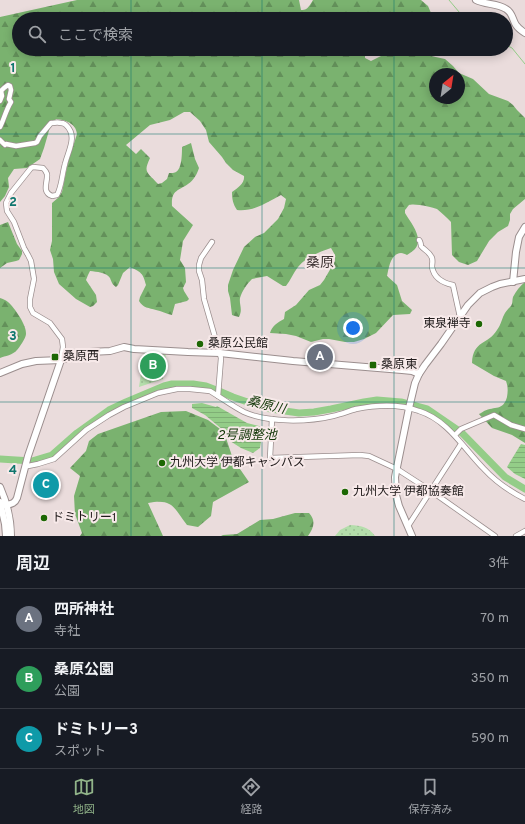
<!DOCTYPE html>
<html lang="ja">
<head>
<meta charset="utf-8">
<style>
	body { margin:0; font-family:Overpass,"Noto Sans JP",sans-serif; background:#242831; color:#f1f3f6 }
	.compass { position:absolute; left:429px; top:68px; width:36px; height:36px; border-radius:50%; background:#171b24; box-shadow:0 2px 10px #0003; rotate:30deg }
	.you { position:absolute; left:353px; top:328px; width:14px; height:14px; margin:-10px; border:3px solid #fff; border-radius:50%; background:#1a73e8; box-shadow:0 0 0 6px #1a73e833 }
	.badge { display:grid; place-items:center; width:26px; height:26px; border-radius:50%; background:#91b489; color:#fff; font-size:13px; font-weight:700 }
	.pin { position:absolute; translate:-50% -50%; border:2px solid #fff; box-shadow:0 1px 4px #0006 }
	.list { margin:0; padding:0; list-style:none }
	h2 { display:flex; justify-content:space-between; align-items:center; height:52px; margin:0; padding:0 16px; font-size:17px }
	h2 small { font-size:13px; font-weight:400; color:#9ea1a6 }
	.list li { display:grid; grid-template-columns:26px 1fr auto; gap:12px; align-items:center; box-sizing:border-box; height:60px; padding:0 16px; border-top:1px solid #363941 }
	.list b { display:block; font-size:15px; white-space:nowrap }
	.list p { margin:0; font-size:13px; white-space:nowrap; color:#9ea1a6 }
	.list em { font-size:13px; font-style:normal; color:#9ea1a6 }
	.icon { flex:none; width:22px; height:22px; fill:none; stroke:currentColor; stroke-width:2; stroke-linecap:round; stroke-linejoin:round }
	.map { position:relative; flex:none; width:525px; height:536px; overflow:hidden }
	.search { position:absolute; background:#171b24; box-shadow:0 2px 10px #0003; left:12px; right:12px; top:12px; height:44px; display:flex; align-items:center; gap:10px; box-sizing:border-box; padding:0 14px; border-radius:22px; color:#9ea1a6; font-size:15px }
	.sheet { height:232px; background:#171b24 }
	nav { display:flex; justify-content:space-around; align-items:center; box-sizing:border-box; height:56px; border-top:1px solid #363941; background:#171b24; font-size:11px; color:#9ea1a6 }
	nav a { display:grid; justify-items:center; gap:2px }
	nav .on { color:#91b489 }
	.map>svg:first-child { display:block }
	.forest { fill:url(#forest-firs); fill-rule:evenodd }
	.park { fill:url(#park-dots) }
	.water { fill:url(#water-rules) }
	.lines { fill:none; stroke-linecap:round; stroke-linejoin:round }
	.stream { stroke:#94cd88; stroke-width:1 }
	.river { stroke:#94cd88; stroke-width:7 }
	.street-casing { stroke:#9b8e8e; stroke-width:6 }
	.secondary-casing { stroke:#9b8e8e; stroke-width:8 }
	.street { stroke:#fff; stroke-width:4.5 }
	.secondary { stroke:#fff; stroke-width:6 }
	.grid { fill:none; stroke:#0f766e; stroke-width:1; stroke-opacity:0.55 }
	.poi-dot { fill:#1c6703; stroke:#f7e9e9; stroke-width:1.5 }
	.labels { text-anchor:middle; dominant-baseline:central; stroke-width:4; stroke-linejoin:round; paint-order:stroke }
	.poi-label { font-size:12px; fill:#1f1a1a; stroke:#f7e9e9; text-anchor:start }
	.water-label { font-size:13px; font-style:italic; fill:#103606; stroke:#f7e9e9 }
	.quarter-label { font-size:14px; fill:#3d3232; stroke:#f7e9e9 }
	.grid-label { font-size:13px; text-anchor:middle; font-weight:bold; fill:#0f766e; stroke:#f7e9e9; stroke-width:4; stroke-linejoin:round; paint-order:stroke }
</style>
</head>
<body>
<div class="map">
<svg width="525" height="536" viewBox="0 0 525 536">
	<defs>
		<pattern id="forest-firs" width="22" height="20" patternUnits="userSpaceOnUse"><rect width="22" height="20" fill="#7ab26f"/><path d="M5 1l3.5 6h-7zM16 11l3.5 6h-7z" fill="#63905a"/></pattern>
		<pattern id="park-dots" width="8" height="8" patternUnits="userSpaceOnUse"><rect width="8" height="8" fill="#b4deab"/><path d="M2 2h.1M6 6h.1" fill="none" stroke="#9abe93" stroke-width="1.8" stroke-linecap="round"/></pattern>
		<pattern id="water-rules" width="6" height="5" patternUnits="userSpaceOnUse"><rect width="6" height="5" fill="#94cd88"/><path d="M0 2.5h6" fill="none" stroke="#7faf75"/></pattern>
	</defs>
	<rect width="100%" height="100%" fill="#eadcdc"/>
	<g class="forest">
		<path d="M77,0H299L301,10C307,11 310,5 313,0H421L428,6L431,13L430,19H19V49H374L367,53L365,55V58L371,61L387,53L401,49H422L431,56L445,59L453,66L459,73L473,79L489,94L508,101L513,105L517,110L525,118V199L513,209L510,214V220L508,226L498,232L489,241L477,261L468,265L459,262L452,255L451,222C447,218 442,213 437,209C433,207 414,203 409,205C408,206 406,209 405,210V213C411,223 424,238 415,249C413,251 410,253 407,255C405,254 403,253 401,253C390,254 389,268 387,276L397,285L402,301L412,310L410,314L393,315L376,333L364,339L354,342H345L329,339H323L311,342L296,336L286,334L270,333C272,326 278,322 284,319L285,312L296,305L309,290L320,285L324,280L335,261V255L331,248C319,252 306,257 298,267C293,273 291,280 286,286H283L267,276L252,279C247,284 242,291 240,298C239,305 243,309 239,317L235,316L232,315L230,298L228,291V285L233,270L244,247L255,237L264,233L278,219L284,208L286,199L281,195C268,202 253,212 237,210C233,204 232,199 232,192C238,188 245,183 244,176L233,170L226,163L222,157L209,142L206,130L200,121L190,112H184L170,120L150,125L126,145L136,154L141,149L150,158C143,173 147,172 158,184L162,183L167,179L169,173C171,173 175,173 176,172C182,169 182,153 182,147L191,143L195,159L199,168C197,174 194,180 188,184C178,191 171,190 172,206L193,225L183,241L180,260L185,268L186,282L183,288L184,291L189,299L187,301L175,304L172,315C167,314 161,311 156,310C149,308 143,308 139,301L140,297L146,285C143,273 141,272 130,267L123,273L118,285L116,287C112,284 112,283 110,278C106,272 97,272 90,271L88,275L86,280L96,295L97,302L93,306L90,307L76,299L59,284L54,272L53,259L50,250L52,241V203L59,197L62,192L68,162L77,134C76,123 65,120 56,119L50,127L44,148L40,159L27,168L14,169L8,178L9,187L5,196L0,202V17ZM435,74H459V98H435Z"/>
		<path d="M8,222L17,244L22,251V254L19,260L16,261L7,263L0,268V225Z"/>
		<path d="M525,282V443L512,435L492,428L479,414C480,414 484,411 484,411C495,406 503,411 507,397C508,391 508,387 506,381L494,376L472,363C473,340 488,345 497,330C501,325 502,318 505,313C507,310 509,308 511,306C513,303 512,300 513,297C516,291 520,286 525,282Z"/>
		<path d="M0,298C3,299 6,300 8,302C15,308 27,326 26,334C26,338 19,348 17,350C13,355 5,356 0,358Z"/>
		<path d="M186,411L208,420L224,432L233,459L249,482L213,502L211,516L198,527L187,525C174,508 173,498 148,503L163,536H80L82,533L75,514L74,496L80,476L70,468L86,451L89,441L98,434L161,412Z"/>
		<path d="M295,513H309C316,521 314,527 308,536H221L223,535L237,534L260,520L273,519Z"/>
	</g>
	<g class="park">
		<path d="M144,353H166L163,379L139,387Z"/>
		<path d="M350,525C361,526 368,526 375,536H335L340,530Z"/>
	</g>
	<g class="water">
		<path d="M202,403L216,407L217,406L247,423L259,426L263,430L260,448L253,453L241,448L230,441L223,430L205,415L192,408V404Z"/>
		<path d="M521,444L525,445V479L515,474L507,467Z"/>
	</g>
	<g class="lines">
		<g class="stream">
			<path d="M449,0L465,19"/>
			<path d="M506,45L512,48L525,64"/>
		</g>
		<path class="river" d="M0,459L32,461L52,455L77,433L109,410L126,402L164,386L172,384H193L206,386L219,391L233,397L259,406L271,409L299,413L314,412L331,409L364,402L377,400L401,402L427,409L462,433L505,477L525,489"/>
		<defs>
			<g id="street">
				<path d="M0,101L2,96L1,91L4,88L8,85L10,86L11,90L9,99L11,102C6,110 4,119 0,127"/>
				<path d="M0,140L5,145L6,144L16,146L35,143L37,142L40,136L51,123C55,123 57,122 61,123C64,123 63,123 66,125C78,136 68,151 65,164C62,174 62,186 57,195L52,196C41,192 48,182 47,174C46,171 45,170 43,168L33,167L31,168L11,193L6,203L7,211L14,222L24,248L28,255L31,261L34,279L30,299V307L33,313L50,323L62,339L63,347L61,360"/>
				<path d="M419,240C420,240 421,245 421,246C424,250 430,252 432,258C433,261 432,264 432,267C434,278 443,283 453,285L460,317"/>
				<path d="M212,242L201,258L199,265V271L202,280L204,299L221,358L218,396C226,401 234,407 244,412C268,423 308,422 333,416C341,414 349,411 356,409C376,405 400,404 419,411C448,420 464,449 484,469C496,482 509,491 525,499"/>
				<path d="M272,419L270,458L360,455L369,456L397,469L431,491L495,536"/>
				<path d="M455,435L461,429L494,415L511,425L525,429"/>
				<path d="M25,466H28L38,464L54,459L86,430L109,415L124,407L158,393L177,389H190L210,391L218,396"/>
				<path d="M408,526L461,444"/>
				<path d="M516,536L525,531"/>
			</g>
			<g id="secondary">
				<path d="M476,0C486,5 497,3 506,9C513,13 512,19 516,25C518,28 522,31 525,33"/>
				<path d="M513,282L516,252L519,237L525,227"/>
				<path d="M0,373L22,364L36,361L61,360L90,352L110,351L124,347L134,349L188,352L220,353L293,361L402,370L412,371L419,374"/>
				<path d="M0,487C7,503 11,519 11,536"/>
				<path d="M0,502L5,524L6,536"/>
				<path d="M6,505C12,504 15,503 17,498L28,456L61,360"/>
				<path d="M412,536L399,506L396,495L395,477L409,408L415,383L419,374L425,365L441,344L468,305L480,293L492,287L500,284L525,279"/>
			</g>
		</defs>
		<use href="#street" class="street-casing"/>
		<use href="#secondary" class="secondary-casing"/>
		<use href="#street" class="street"/>
		<use href="#secondary" class="secondary"/>
	</g>
	<path class="grid" d="M131,0V19M262,0V19M394,0V19M131,49V536M262,49V536M394,49V536M0,134H525M0,268H525M0,402H525"/>
	<g class="poi-dot">
		<circle cx="479" cy="324" r="4"/>
		<circle cx="200" cy="344" r="4"/>
		<rect x="51" y="353" width="8" height="8" rx="2"/>
		<rect x="369" y="361" width="8" height="8" rx="2"/>
		<circle cx="162" cy="463" r="4"/>
		<circle cx="345" cy="492" r="4"/>
		<circle cx="44" cy="518" r="4"/>
	</g>
	<g class="labels">
		<g class="poi-label">
			<text x="471" y="324" text-anchor="end">東泉禅寺</text>
			<text x="208" y="344">桑原公民館</text>
			<text x="63" y="357">桑原西</text>
			<text x="381" y="365">桑原東</text>
			<text x="170" y="463">九州大学 伊都キャンパス</text>
			<text x="353" y="492">九州大学 伊都協奏館</text>
			<text x="52" y="518">ドミトリー1</text>
		</g>
		<g class="water-label">
			<text transform="translate(266 406) rotate(13)">桑原川</text>
			<text x="247" y="436">2号調整池</text>
		</g>
		<g class="quarter-label">
			<text x="320" y="263">桑原</text>
		</g>
	</g>
	<g class="grid-label">
		<text x="13" y="72">1</text>
		<text x="13" y="206">2</text>
		<text x="13" y="340">3</text>
		<text x="13" y="474">4</text>
	</g>
</svg>
<svg class="compass" viewBox="-18 -18 36 36"><path d="M0-13l5 13h-10z" fill="#e53935"/><path d="M0 13l5-13h-10z" fill="#9ea1a6"/></svg>
<div class="you"></div>
<div class="pin badge" style="left:320px;top:357px;background:#6b7280">A</div>
<div class="pin badge" style="left:153px;top:366px;background:#2e9e5b">B</div>
<div class="pin badge" style="left:46px;top:485px;background:#0f9aa8">C</div>
<div class="search"><svg class="icon" aria-label="search" viewBox="0 0 24 24"><circle cx="10" cy="10" r="6"/><path d="M15 15l6 6"/></svg>ここで検索</div>
</div>
<section class="sheet">
<h2>周辺<small>3件</small></h2>
<ul class="list">
<li><span class="badge" style="background:#6b7280">A</span><div><b>四所神社</b><p>寺社</p></div><em>70 m</em></li>
<li><span class="badge" style="background:#2e9e5b">B</span><div><b>桑原公園</b><p>公園</p></div><em>350 m</em></li>
<li><span class="badge" style="background:#0f9aa8">C</span><div><b>ドミトリー3</b><p>スポット</p></div><em>590 m</em></li>
</ul>
</section>
<nav>
<a class="on"><svg class="icon" aria-label="map" viewBox="0 0 24 24"><path d="M3 6l6-2 6 2 6-2v14l-6 2-6-2-6 2zM9 4v14M15 6v14"/></svg>地図</a>
<a><svg class="icon" aria-label="directions" viewBox="0 0 24 24"><path d="M12 3l9 9-9 9-9-9zM9 14v-3h6M13 9l2 2-2 2"/></svg>経路</a>
<a><svg class="icon" aria-label="saved" viewBox="0 0 24 24"><path d="M7 4h10v16l-5-4-5 4z"/></svg>保存済み</a>
</nav>
</body>
</html>
